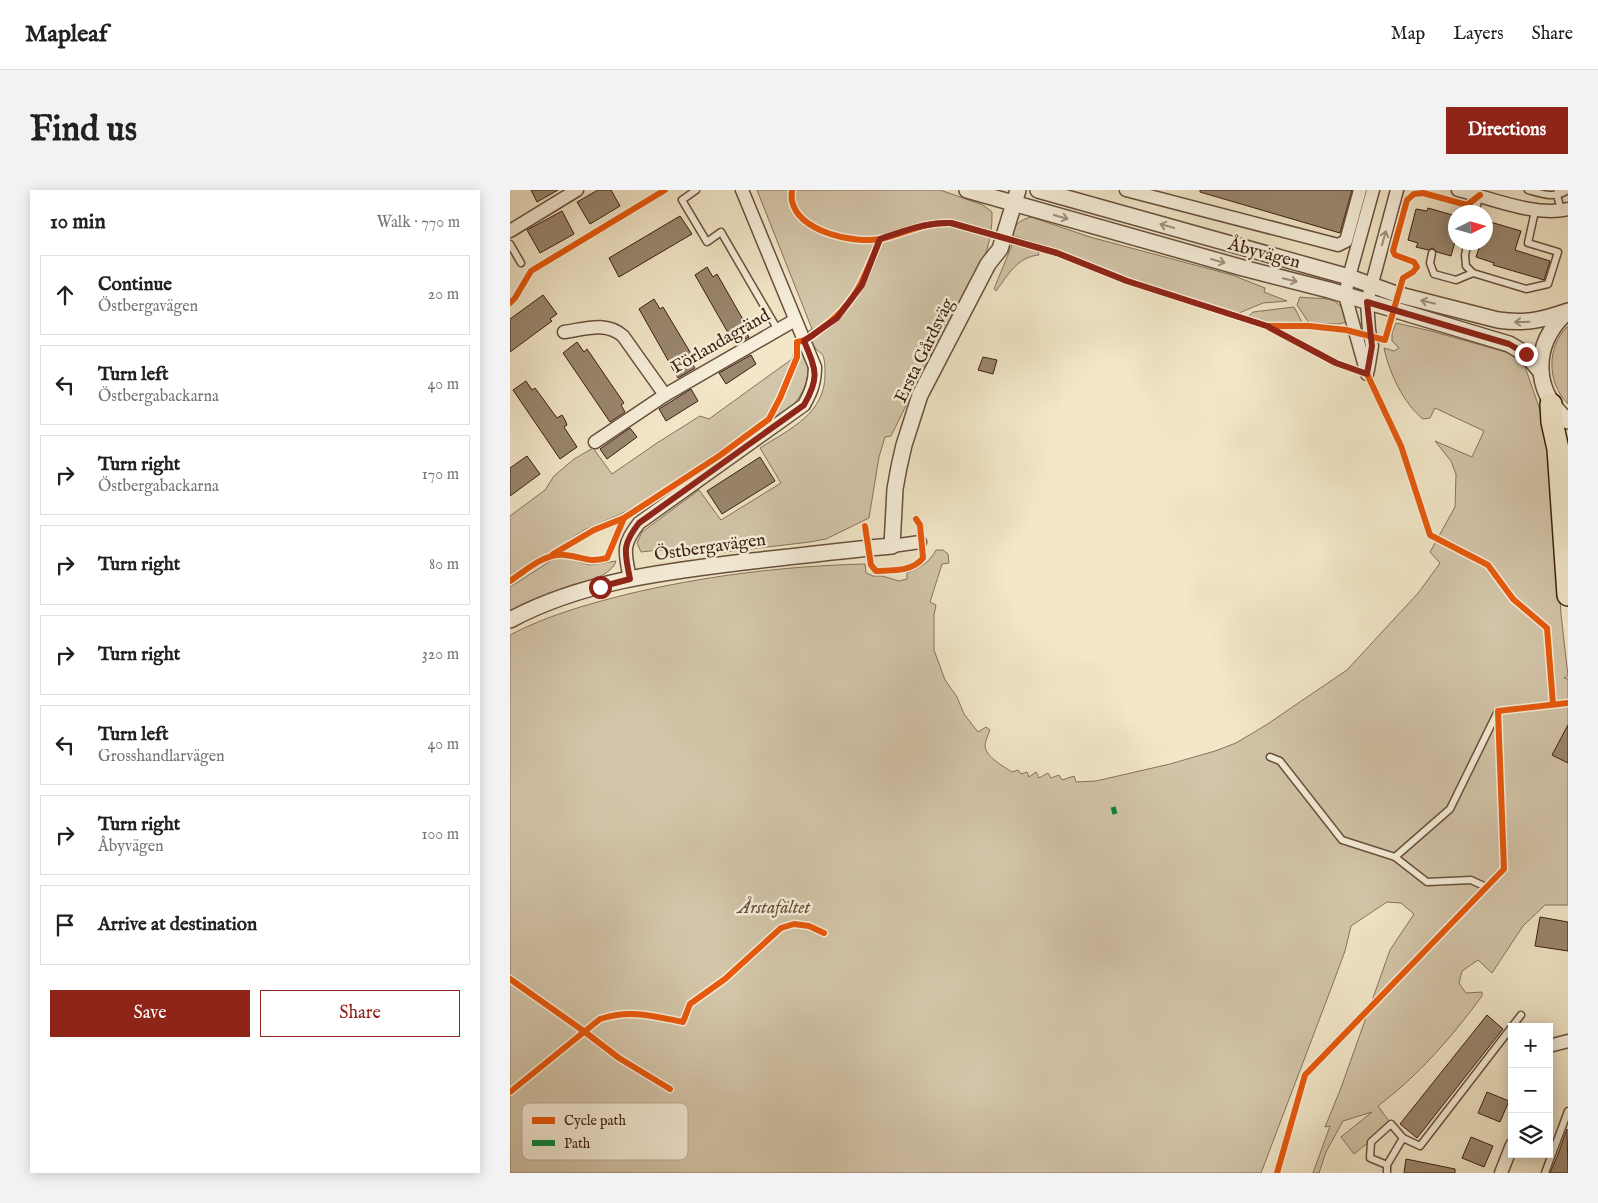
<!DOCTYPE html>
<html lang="en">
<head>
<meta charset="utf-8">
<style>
	body { margin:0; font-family:"IM FELL English",serif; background:#f2f2f2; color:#202124 }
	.controls { position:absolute; right:15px; bottom:15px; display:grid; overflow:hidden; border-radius:0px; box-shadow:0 2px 12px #0003 }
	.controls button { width:45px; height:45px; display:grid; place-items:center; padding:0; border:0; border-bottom:1px solid #e0e0e0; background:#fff; color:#202124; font:25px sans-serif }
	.compass { position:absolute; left:938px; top:15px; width:45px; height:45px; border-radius:50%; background:#fff; box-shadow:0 2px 12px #0003; rotate:85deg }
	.stop { position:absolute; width:15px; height:15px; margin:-11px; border:4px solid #8f2418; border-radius:50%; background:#fff }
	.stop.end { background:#8f2418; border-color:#fff; box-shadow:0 1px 5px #0008 }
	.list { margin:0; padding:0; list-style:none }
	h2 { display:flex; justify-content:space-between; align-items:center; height:65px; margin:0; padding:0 20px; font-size:21px }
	h2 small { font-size:16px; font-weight:400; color:#757577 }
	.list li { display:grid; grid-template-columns:32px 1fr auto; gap:15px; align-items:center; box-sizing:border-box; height:80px; margin:0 10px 10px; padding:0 10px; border:1px solid #e0e0e0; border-radius:0px }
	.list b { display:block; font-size:19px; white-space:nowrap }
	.list p { margin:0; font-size:16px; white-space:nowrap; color:#757577 }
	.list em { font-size:16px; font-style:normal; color:#757577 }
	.actions { display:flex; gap:10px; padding:15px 20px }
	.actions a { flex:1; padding:11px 0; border:1px solid #8f2418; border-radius:0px; text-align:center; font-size:18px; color:#8f2418 }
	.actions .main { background:#8f2418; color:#fff }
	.icon { flex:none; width:28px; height:28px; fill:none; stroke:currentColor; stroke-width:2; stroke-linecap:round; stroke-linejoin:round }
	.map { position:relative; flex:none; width:1058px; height:983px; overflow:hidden; border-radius:0px }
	header { display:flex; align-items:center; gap:30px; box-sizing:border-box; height:70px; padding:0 25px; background:#fff; border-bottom:1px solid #e0e0e0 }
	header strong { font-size:24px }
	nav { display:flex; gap:28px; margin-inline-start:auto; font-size:18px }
	.intro { display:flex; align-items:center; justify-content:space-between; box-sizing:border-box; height:120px; padding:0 30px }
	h1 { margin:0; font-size:35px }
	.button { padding:12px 22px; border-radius:0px; background:#8f2418; color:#fff; font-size:18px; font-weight:700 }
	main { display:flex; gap:30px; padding:0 30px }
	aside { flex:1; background:#fff; border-radius:0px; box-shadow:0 2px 12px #0003 }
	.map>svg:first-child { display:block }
	.green { fill:#d3c5a9; stroke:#87725c }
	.building { fill:#9a876f; stroke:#3b1e0f }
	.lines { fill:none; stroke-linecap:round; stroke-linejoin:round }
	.service-casing { stroke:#69503d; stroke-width:9 }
	.minor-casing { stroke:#69503d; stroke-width:15 }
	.tertiary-casing { stroke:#69503d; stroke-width:18 }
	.motorway-casing { stroke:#3b1e0f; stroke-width:24 }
	.service { stroke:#f7efdb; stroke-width:6 }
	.minor { stroke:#f7efdb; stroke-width:12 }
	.tertiary { stroke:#f7efdb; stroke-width:15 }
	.motorway { stroke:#f2e7c8; stroke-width:21 }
	.quiet { stroke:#00873e; stroke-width:5; stroke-dasharray:10 5; stroke-linecap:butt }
	.cycleway-casing { stroke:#f7efdb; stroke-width:9 }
	.cycleway { stroke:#e8590c; stroke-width:6 }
	.oneway { stroke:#a2917f }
	.route { stroke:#8f2418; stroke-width:6 }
	.labels { text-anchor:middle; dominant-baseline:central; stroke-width:5; stroke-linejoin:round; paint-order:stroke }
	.street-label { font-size:18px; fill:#3b1e0f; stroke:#f7efdb }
	.park-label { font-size:18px; font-style:italic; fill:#69503d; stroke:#f7efdb }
	.key { fill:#f7efdb; stroke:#bfb09e; stroke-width:1 }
	.key-label { font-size:14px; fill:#3b1e0f }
</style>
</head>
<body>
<header>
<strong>Mapleaf</strong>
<nav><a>Map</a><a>Layers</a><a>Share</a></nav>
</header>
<div class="intro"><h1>Find us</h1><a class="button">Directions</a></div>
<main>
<aside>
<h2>10 min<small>Walk · 770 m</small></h2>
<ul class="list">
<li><svg class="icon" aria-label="ahead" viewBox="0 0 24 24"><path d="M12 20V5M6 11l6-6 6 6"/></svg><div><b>Continue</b><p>Östbergavägen</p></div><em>20 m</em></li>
<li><svg class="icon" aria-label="left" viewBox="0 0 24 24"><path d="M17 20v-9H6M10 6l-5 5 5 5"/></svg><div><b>Turn left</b><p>Östbergabackarna</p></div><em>40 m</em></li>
<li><svg class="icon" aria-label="right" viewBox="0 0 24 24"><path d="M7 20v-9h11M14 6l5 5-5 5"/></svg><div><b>Turn right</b><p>Östbergabackarna</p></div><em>170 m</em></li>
<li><svg class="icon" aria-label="right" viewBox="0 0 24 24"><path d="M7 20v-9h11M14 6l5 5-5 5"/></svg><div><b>Turn right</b></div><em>80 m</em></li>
<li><svg class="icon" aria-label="right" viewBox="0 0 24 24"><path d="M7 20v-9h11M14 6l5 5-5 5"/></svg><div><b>Turn right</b></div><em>320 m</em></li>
<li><svg class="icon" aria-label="left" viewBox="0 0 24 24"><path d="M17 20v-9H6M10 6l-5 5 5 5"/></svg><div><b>Turn left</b><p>Grosshandlarvägen</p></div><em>40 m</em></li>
<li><svg class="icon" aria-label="right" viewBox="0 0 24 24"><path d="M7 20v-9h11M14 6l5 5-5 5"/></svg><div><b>Turn right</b><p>Åbyvägen</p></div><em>100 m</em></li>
<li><svg class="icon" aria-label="arrive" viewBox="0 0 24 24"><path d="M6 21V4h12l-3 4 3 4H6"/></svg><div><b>Arrive at destination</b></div></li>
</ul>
<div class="actions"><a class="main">Save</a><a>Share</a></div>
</aside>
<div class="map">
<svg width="1058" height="983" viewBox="0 0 1058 983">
	<rect width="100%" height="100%" fill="#f2e7c8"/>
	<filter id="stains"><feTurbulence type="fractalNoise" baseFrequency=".004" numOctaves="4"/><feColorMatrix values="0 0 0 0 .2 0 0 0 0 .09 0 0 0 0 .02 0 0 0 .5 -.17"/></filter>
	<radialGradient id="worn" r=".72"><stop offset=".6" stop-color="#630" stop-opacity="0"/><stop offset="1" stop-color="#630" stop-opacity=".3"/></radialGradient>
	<g class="green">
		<path d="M247,0H430L473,15L482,22C484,75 446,117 423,161C409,189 395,218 381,246L375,247L369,267L359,328L316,349L300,352L215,362L185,363L149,360L131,362L127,353L132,342L189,300L211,330L271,293L250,258C280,239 316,223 315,183C315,178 315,168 312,164C310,162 308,161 306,159C302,155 299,147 297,142L302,139Z"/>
		<path d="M521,27L580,47L722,85L755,98L754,102L777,111L753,113L729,123L712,119L613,87L559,64L501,45C505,34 510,30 521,27Z"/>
		<path d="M502,55L522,58L528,61L529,65C507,67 498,85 486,101L484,99Z"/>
		<path d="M790,107C810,110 834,103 836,132L829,134L799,133L787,115Z"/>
		<path d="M784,117L793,134H763L741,128L739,126L743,122Z"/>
		<path d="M886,133L921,141L1003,164L1013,171L1038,243L1051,424L1058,486L1054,488L1058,489V511H1053L1058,518V715H1035L1013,736L982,783L968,770L952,781L949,793L956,803L972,802V806C942,847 908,886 868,916L881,934L844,964L831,947L862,922L833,931L816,962L809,983H803L820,936L815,937L831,898L880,760L904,724L891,713L877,712L841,736L835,761L819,804L751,983H0V445C36,426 75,415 114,405C193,386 274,376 355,374L356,383L363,386H372L389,391L397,389V383C410,378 420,372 426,360H433L438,364L439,373L432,374L420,412L426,415L424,425V460L435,490L447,507L454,524L468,542L476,537L480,540C478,545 475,551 475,556C476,567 493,576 502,582L508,580L511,584L517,582L519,587L526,582L529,588L538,583L541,588L549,585L552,590L564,586L566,592L586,591L660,574L705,561L726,553L756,535L837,480L909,402L930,373L920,362L945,317L946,284L941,271L925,251L962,267L974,241L925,218L920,228L913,229C893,213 879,182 874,158L884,161L889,158L882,151V143Z"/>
		<path d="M1058,136V214C1037,193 1036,157 1058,136Z"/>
		<path d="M286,151C289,155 293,159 295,163C305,188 289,215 268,227C264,229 258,229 253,230L156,298L120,320L74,340L0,388V326L35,300L44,286L64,269L83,258L102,284L147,253L190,226L199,229L282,169Z"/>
		<path d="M52,367L80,375L106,371C101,389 62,395 46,401C30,407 15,415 0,422V397L42,370Z"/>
	</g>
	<g class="building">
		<path d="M21,0H48L27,12Z"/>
		<path d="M88,0H101L110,16L80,34L67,12Z"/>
		<path d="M690,0H842L830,43L690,2Z"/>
		<path d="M918,18L946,26V48L941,66L927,62L923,58L918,60L906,57L908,53L898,50L906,19L917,21Z"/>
		<path d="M52,21L64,44L30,63L17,40Z"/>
		<path d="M170,26L182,44L109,87L99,68Z"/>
		<path d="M977,31L1011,41L1005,60L1040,71L1034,90L983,75L984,73L966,67L971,52H976Z"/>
		<path d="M197,77L203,87L207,84L239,140L236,142L239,147L225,155L185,85Z"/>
		<path d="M33,105L47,124L40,129L42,131L0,162V129Z"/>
		<path d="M144,109L150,119L153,117L186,172L182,174L185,178L168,188L129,119Z"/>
		<path d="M67,152L74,162L77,159L114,213L111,215L115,222L100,232L53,163Z"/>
		<path d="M241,165L246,174L216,194L209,183Z"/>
		<path d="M473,167L487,170L483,184L468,180Z"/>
		<path d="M16,191L22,200L25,198L47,228L52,225L55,230L57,235L54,237L67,257L50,269L3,200Z"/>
		<path d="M181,199L188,211L156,231L149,219Z"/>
		<path d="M120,238L127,247L97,269L90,259Z"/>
		<path d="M17,266L30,284L0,306V278Z"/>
		<path d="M250,267L265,291L212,324L197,301Z"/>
		<path d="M1058,535V573L1042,565Z"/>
		<path d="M1030,727L1058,732V761L1025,756Z"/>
		<path d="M977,825L993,839L907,948L890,934Z"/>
		<path d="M977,902L999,911L990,932L968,923Z"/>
		<path d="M1057,939L1058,983H1040L1047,967Z"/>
		<path d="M961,947L983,956L974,977L952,968Z"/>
		<path d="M896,969L945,979V983H894Z"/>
	</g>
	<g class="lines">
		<defs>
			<g id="service">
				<path d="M186,0L172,10L197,52L211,42L268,140"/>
				<path d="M1018,0C1032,4 1044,9 1058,0"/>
				<path d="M1048,0L1047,5L1051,20"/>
				<path d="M965,22L970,4"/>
				<path d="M958,52L955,65L956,76L963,83L1016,99L1038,94L1048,62L1018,53L1025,21"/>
				<path d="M0,54L11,73"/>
				<path d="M922,63L920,73L924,84L946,90L963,83"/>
				<path d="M760,567L770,571L832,650L885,667L940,619L988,521"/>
				<path d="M885,667L917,692L961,690L976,697"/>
				<path d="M877,975L860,968L861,952L881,934L893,948"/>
				<path d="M877,983V975L893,948L910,956L1011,825"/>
				<path d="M1035,983L1058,921"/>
			</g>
			<g id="minor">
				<path d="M616,0L828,55L836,51L850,0"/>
				<path d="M948,0C981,8 1025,27 1058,19"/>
				<path d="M0,41L67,0"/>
				<path d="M54,142C75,139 96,131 113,146L155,205"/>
				<path d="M858,180L862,156L859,140L857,112L887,0"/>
				<path d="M857,184L835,105L839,87L863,0"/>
				<path d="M85,252L155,205L285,130"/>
				<path d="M382,356L410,352"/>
				<path d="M120,389C115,362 111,356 129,333L294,215C301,202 305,193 305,177L232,0"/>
				<path d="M1039,856L1058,851"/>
				<path d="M991,983L1002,955"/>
			</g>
			<g id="tertiary">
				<path d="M457,0L733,78L819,100L999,154L1016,164L1031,182"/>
				<path d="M528,0L839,87L886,104L988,130C1016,134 1032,130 1058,121"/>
				<path d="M1057,122C1022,154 1022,200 1058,231"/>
				<path d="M0,430C74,390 161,381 242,371C289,366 335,360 382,356L385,299L389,277L394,255L410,205L478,74L490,59L508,0"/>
			</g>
			<path id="motorway" d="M1041,214L1042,232L1048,259L1058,405"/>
		</defs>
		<use href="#service" class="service-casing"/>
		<use href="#minor" class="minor-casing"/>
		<use href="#tertiary" class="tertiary-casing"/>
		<use href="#motorway" class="motorway-casing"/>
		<use href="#service" class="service"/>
		<use href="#minor" class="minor"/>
		<use href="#tertiary" class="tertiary"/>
		<use href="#motorway" class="motorway"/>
		<path class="quiet" d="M603,617L605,624"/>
		<defs>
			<g id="cycleway">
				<path d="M282,0C282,3 281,8 282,11C289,42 344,54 371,49C397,43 412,32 441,33L547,63L617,91L757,136H799L836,140L875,150L893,88L903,82L907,77L904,72L885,65L883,61L897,10L904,4L913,3L957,15L970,5"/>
				<path d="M0,113L5,108L21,81L155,0"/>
				<path d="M760,138L826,173L857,184L891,256L920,345L978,375L1003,409L1037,438L1043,514"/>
				<path d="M355,336L361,375L366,381C382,380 402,382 413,368L410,335L406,329"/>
				<path d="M43,364L84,340L114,328"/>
				<path d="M0,391C15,381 36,362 55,365C74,367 77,373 97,368L114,328L209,266L259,229L270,208L287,167V152C297,151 303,145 311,139C346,114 354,88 370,49"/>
				<path d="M0,789L75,842L109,868L160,899"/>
				<path d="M0,902L90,829C120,819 143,826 173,832L180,814L215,789L271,738L284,734L299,736L314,743"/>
				<path d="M767,983L795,885L994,679L988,521L1058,513"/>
			</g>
		</defs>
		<use href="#cycleway" class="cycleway-casing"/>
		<use href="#cycleway" class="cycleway"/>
	</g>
	<defs><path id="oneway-shaft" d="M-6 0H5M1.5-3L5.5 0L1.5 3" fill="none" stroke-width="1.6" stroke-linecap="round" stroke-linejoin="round" transform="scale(1.25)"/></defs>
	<g class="oneway">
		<use href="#oneway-shaft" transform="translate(551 27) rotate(16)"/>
		<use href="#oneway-shaft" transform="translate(657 36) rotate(-164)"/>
		<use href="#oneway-shaft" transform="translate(874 48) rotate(-74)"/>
		<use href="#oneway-shaft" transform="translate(708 71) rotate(16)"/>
		<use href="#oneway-shaft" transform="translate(780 90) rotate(14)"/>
		<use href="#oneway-shaft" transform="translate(918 112) rotate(-166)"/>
		<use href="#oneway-shaft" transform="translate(1012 132) rotate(179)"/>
	</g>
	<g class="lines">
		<path class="route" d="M90,397L120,389C115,362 111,356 129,333L294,215C310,187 306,180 294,151L327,128L352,95L370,49C393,41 416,32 441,33L547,63L617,91L757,136L826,173L857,184L862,156L857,112L999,154L1016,164"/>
	</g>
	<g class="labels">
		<g class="street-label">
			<text transform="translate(754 64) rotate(15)">Åbyvägen</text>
			<text transform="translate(211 152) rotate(-30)">Förlandagränd</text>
			<text transform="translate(415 161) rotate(-64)">Ersta Gårdsväg</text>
			<text transform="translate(200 358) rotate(-8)">Östbergavägen</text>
		</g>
		<g class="park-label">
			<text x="264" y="718">Årstafältet</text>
		</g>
	</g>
	<rect x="12" y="913" width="166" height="57" rx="8" class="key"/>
	<rect x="22" y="927" width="23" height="7" fill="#e8590c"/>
	<rect x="22" y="950" width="23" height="6" fill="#00873e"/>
	<g class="key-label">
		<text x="54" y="935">Cycle path</text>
		<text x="54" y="958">Path</text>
	</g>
	<rect width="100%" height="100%" filter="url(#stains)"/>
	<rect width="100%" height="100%" fill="url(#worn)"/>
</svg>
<div class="controls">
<button>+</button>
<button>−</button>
<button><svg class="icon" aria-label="layers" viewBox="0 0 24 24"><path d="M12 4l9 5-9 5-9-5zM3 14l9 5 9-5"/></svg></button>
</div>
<svg class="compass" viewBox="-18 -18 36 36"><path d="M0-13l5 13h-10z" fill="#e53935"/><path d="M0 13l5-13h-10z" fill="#757577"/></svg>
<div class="stop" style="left:90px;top:397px"></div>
<div class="stop end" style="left:1016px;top:164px"></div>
</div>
</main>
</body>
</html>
